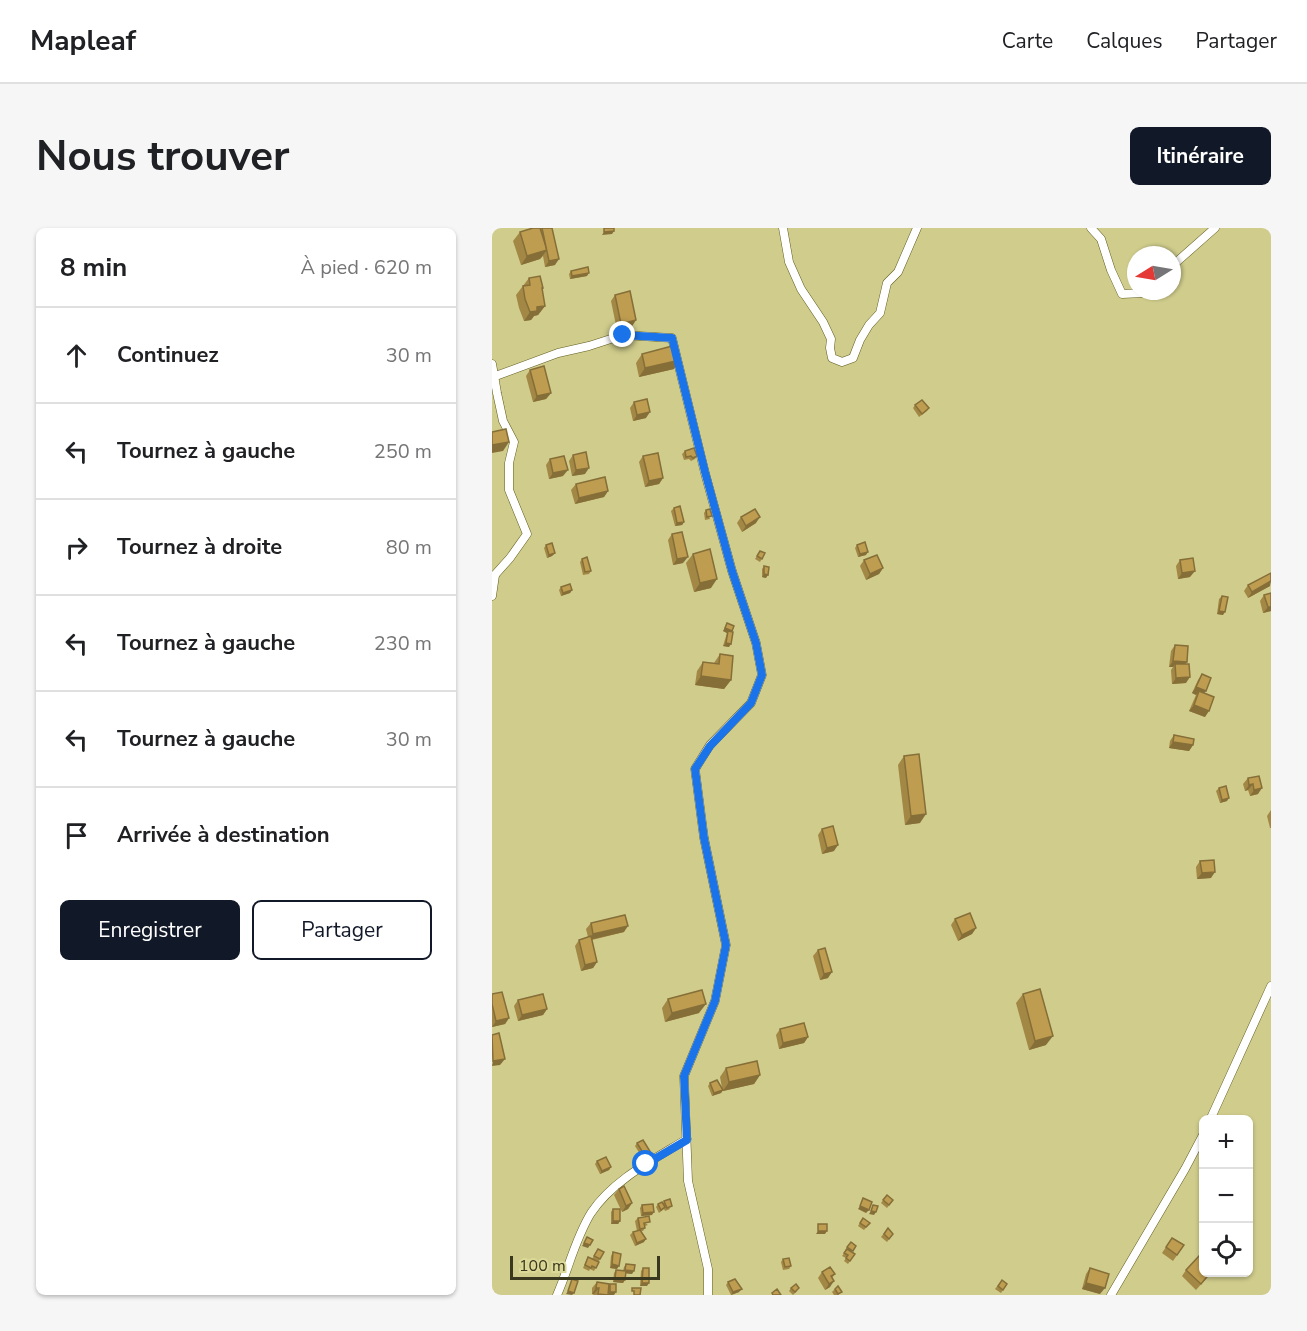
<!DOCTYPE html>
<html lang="fr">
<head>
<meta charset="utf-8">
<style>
	body { margin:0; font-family:"Nunito Sans",sans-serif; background:#f6f6f6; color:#202124 }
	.controls { position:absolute; right:18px; bottom:18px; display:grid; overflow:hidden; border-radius:9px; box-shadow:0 2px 4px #0004 }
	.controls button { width:54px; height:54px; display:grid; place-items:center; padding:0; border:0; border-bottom:2px solid #e0e0e0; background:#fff; color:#202124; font:30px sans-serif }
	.compass { position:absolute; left:635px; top:18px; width:54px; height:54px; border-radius:50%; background:#fff; box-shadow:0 2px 4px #0004; rotate:259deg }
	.scale { position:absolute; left:18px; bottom:15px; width:150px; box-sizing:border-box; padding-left:6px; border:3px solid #39371d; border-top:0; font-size:16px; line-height:21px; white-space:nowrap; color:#39371d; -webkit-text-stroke:4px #dcd998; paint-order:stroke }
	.stop { position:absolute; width:18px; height:18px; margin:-14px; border:4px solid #1a73e8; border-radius:50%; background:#fff }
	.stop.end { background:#1a73e8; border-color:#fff; box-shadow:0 2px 6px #0008 }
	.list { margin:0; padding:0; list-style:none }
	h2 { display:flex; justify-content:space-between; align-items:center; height:78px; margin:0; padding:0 24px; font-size:26px }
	h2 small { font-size:20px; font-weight:400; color:#757577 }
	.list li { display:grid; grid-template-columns:39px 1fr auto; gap:18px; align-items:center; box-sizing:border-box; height:96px; padding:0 24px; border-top:2px solid #e0e0e0 }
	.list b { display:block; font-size:22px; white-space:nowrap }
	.list em { font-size:20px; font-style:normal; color:#757577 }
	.actions { display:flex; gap:12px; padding:18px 24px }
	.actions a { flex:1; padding:14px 0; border:2px solid #111827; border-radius:9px; text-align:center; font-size:21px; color:#111827 }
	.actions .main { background:#111827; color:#fff }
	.icon { flex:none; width:33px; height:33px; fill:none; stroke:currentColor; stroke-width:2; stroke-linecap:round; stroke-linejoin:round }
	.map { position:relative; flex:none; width:779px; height:1067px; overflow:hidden; border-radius:9px }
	header { display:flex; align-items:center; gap:36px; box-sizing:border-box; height:84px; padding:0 30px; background:#fff; border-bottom:2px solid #e0e0e0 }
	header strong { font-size:28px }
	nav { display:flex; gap:33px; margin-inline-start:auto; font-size:21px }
	.intro { display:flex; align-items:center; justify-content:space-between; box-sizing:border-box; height:144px; padding:0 36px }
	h1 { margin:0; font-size:42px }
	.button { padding:15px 27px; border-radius:9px; background:#111827; color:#fff; font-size:21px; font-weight:700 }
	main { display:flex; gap:36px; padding:0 36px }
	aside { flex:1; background:#fff; border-radius:9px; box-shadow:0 2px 4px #0004 }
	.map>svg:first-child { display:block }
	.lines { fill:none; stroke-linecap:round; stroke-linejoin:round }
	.street-casing { stroke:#605c1d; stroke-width:9 }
	.street { stroke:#fff; stroke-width:8 }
	.wall { fill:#a38745 }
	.shaded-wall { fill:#856e38 }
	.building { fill:#be9d50; stroke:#856e38; stroke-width:1.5 }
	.route { stroke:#1a73e8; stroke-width:8 }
</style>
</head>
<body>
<header>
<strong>Mapleaf</strong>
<nav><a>Carte</a><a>Calques</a><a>Partager</a></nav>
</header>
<div class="intro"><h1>Nous trouver</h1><a class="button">Itinéraire</a></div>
<main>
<aside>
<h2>8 min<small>À pied · 620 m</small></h2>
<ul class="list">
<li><svg class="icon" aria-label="ahead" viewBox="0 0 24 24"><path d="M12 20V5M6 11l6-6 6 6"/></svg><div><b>Continuez</b></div><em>30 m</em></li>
<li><svg class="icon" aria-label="left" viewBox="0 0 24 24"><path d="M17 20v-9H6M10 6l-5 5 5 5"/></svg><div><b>Tournez à gauche</b></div><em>250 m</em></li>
<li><svg class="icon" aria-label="right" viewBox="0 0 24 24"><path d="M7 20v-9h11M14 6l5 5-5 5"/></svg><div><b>Tournez à droite</b></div><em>80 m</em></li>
<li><svg class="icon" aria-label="left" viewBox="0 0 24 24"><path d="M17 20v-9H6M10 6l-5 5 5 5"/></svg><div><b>Tournez à gauche</b></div><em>230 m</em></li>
<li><svg class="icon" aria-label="left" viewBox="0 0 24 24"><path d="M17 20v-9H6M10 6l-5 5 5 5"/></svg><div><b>Tournez à gauche</b></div><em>30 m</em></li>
<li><svg class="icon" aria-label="arrive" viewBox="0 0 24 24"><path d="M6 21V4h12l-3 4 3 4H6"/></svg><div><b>Arrivée à destination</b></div></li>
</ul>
<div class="actions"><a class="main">Enregistrer</a><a>Partager</a></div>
</aside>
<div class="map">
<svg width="779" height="1067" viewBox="0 0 779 1067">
	<rect width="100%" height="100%" fill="#cfcc8c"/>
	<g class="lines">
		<defs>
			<g id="street">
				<path d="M291,0L297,34L309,61L331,94L339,111L338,120L340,130L350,134L361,130L368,112L377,97L388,85L395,55L406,44L425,0"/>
				<path d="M599,0L609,11L619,42L630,66L651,65L653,63"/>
				<path d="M680,38L723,0"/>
				<path d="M0,136L5,165L11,193L22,214L17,235V262L35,306L18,330L0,350"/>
				<path d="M1,149L66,125L97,118L131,107L180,110L213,245L240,343L264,415L270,447L259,475L218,517L203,541L212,610L234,717L223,773L192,848L196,953L216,1041V1067"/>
				<path d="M0,368L3,347"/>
				<path d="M718,892L779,758"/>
				<path d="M65,1067C77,1040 83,1011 99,985C121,952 161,932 195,911"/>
				<path d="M619,1067L693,941L712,905"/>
			</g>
		</defs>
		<use href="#street" class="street-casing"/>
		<use href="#street" class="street"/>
	</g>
	<g class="wall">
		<path d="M41,0H60L63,37L53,39L51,28L48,31L29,37L21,13L28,4Z"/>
		<path d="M79,43L95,48L78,51L77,46Z"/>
		<path d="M37,50L51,60L50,62L53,78L46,87L42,88L39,92L32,93L27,80L24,67Z"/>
		<path d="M123,67L144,92L140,98L125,102L119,73Z"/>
		<path d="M150,126L182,141L147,149L144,135Z"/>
		<path d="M38,142L59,165L54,171L41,174L34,148Z"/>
		<path d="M142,174L154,190L141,193L138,180Z"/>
		<path d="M423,177L437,180L435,183L427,189L421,180Z"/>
		<path d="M193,223L205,228L203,231L199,233L197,231L192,232L190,226Z"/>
		<path d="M81,227L93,246L80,248L77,233Z"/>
		<path d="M151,228L171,250L167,256L153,259L147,234Z"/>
		<path d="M58,231L71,248L57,251L54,237Z"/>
		<path d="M84,256L116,263L112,269L83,276L79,262Z"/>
		<path d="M182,280L192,294L190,297L183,298L179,283Z"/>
		<path d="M214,282L218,291L213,292L212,285Z"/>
		<path d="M249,289L264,295L250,304L245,295Z"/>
		<path d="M180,306L191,335L181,337L176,312Z"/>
		<path d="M54,317L63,325L60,328L55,330L52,320Z"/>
		<path d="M365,317L374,327L366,329L363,320Z"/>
		<path d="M268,323L273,325L268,334L263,331Z"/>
		<path d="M201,326L219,360L202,364L194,335Z"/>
		<path d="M90,331L99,343L97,346L91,347L88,334Z"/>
		<path d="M372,332L391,340L387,346L374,352L368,338Z"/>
		<path d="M688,332L698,349L686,351L684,338Z"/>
		<path d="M272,338L274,350L270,349V341Z"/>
		<path d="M756,357L778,358L756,370L752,363Z"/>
		<path d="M69,359L80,362L78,365L69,368L67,362Z"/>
		<path d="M772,367L779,383L771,385L768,373Z"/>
		<path d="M730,368L731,387L725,386L727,371Z"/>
		<path d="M235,395L237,419L231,418L235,405L231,403Z"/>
		<path d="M683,417L693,436L694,455L680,456L679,442L681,439H677L679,423Z"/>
		<path d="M228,426L239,452L232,461L203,457L205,443L211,434L222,435Z"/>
		<path d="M710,446L712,465L713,489L697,483L704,467L700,465L706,452Z"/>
		<path d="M682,507L701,517L697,523L677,520L678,513Z"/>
		<path d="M412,528L428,595L413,597L406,537Z"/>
		<path d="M767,548L766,566L758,568L756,562L753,563L751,556L756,550Z"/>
		<path d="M727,560L735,573L728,575L724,563Z"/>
		<path d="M779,582V600H778L775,588Z"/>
		<path d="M330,601L342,623L330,626L326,607Z"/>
		<path d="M708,633L719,650L705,651L704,639Z"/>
		<path d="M463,691L484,700L480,706L466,713L459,697Z"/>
		<path d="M99,695L132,704L100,712L105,734L101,740L89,743L83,718L87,712L96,709L94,701Z"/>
		<path d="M326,722L336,750L328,752L321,728Z"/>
		<path d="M0,766L17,790L13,796L0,799Z"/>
		<path d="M531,766L554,817L537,822L524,775Z"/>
		<path d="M176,771L207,785L173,794L170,780Z"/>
		<path d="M26,772L55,781L51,787L26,793L22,778Z"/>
		<path d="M288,801L316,809L312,815L287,821L284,807Z"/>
		<path d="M234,840L268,847L262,856L231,863V862L229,865L220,868L216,858L218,855L230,860L228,849Z"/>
		<path d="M145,915L156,928L151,931L143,918Z"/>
		<path d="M105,933L119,939L117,942L108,946L103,936Z"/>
		<path d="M127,961L140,975L136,981L130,984L122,967Z"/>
		<path d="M395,967L401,972L395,980L389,975Z"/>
		<path d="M172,973L178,981L173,983L172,981L167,985L164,979L166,976L171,975Z"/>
		<path d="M150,977L160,987L149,988L148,980Z"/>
		<path d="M121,981L128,993L126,996H119V984Z"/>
		<path d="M146,990L156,997L153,998V1000L151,1003H149L152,1014L143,1018L138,1007L141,1004L145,1003L143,993Z"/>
		<path d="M371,990L378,995L372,1002L366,998Z"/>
		<path d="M396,1000L401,1006L395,1014L389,1009Z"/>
		<path d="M680,1010L692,1017L681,1033L670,1025Z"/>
		<path d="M359,1014L364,1018L360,1024L363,1026L356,1036L352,1033L354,1030L350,1028L354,1023L353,1022Z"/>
		<path d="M106,1021L108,1031L102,1043L98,1041L97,1043L91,1040L96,1029L100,1031Z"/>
		<path d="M121,1024L125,1041L118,1040L119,1028Z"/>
		<path d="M291,1031L299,1038L297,1041L291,1042L289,1034Z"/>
		<path d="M134,1036L140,1046L134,1045L131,1055L121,1054L122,1045L124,1042L131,1043L132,1039Z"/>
		<path d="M151,1040L155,1058H148L149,1043Z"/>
		<path d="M598,1040L608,1066L590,1061L594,1046Z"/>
		<path d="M694,1042L711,1044H720L704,1062L690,1048Z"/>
		<path d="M330,1044L343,1046L340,1050L338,1059L333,1062L326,1050Z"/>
		<path d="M510,1052L515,1056L509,1065L503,1061Z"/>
		<path d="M105,1054L117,1056L122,1067H102L100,1066V1060Z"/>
		<path d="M236,1054L247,1064L239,1067L234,1057Z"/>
		<path d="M299,1060L305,1063L301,1067L297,1063Z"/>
		<path d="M343,1061L347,1067H342L340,1064Z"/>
	</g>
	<g class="shaded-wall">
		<path d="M122,3L120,6L110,7L112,4Z"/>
		<path d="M55,22L48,31L29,37L35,28Z"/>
		<path d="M67,31L63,37L53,39L57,33Z"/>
		<path d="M97,45L95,48L78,51L80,48Z"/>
		<path d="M53,78L46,87L42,88L39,92L32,93L38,84L45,79Z"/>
		<path d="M144,92L140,98L125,102L129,96Z"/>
		<path d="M188,132L182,141L147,149L153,140Z"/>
		<path d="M59,165L54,171L41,174L45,168Z"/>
		<path d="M158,184L154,190L141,193L145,187Z"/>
		<path d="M17,214L11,223L0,225V217Z"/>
		<path d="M97,240L93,246L80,248L84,242Z"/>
		<path d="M76,242L71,248L57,251L61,245Z"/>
		<path d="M171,250L167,256L153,259L157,253Z"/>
		<path d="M116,263L112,269L83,276L87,270Z"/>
		<path d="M268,289L264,295L250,304L254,298Z"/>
		<path d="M192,294L190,297L183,298L185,295Z"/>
		<path d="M376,324L374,327L366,329L368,326Z"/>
		<path d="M63,325L60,328L55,330L57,327Z"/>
		<path d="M196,329L191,335L181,337L185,331Z"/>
		<path d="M391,340L387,346L374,352L378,346Z"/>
		<path d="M703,343L698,349L686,351L690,345Z"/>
		<path d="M272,346L276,347L274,350L270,349Z"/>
		<path d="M225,351L219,360L202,364L208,355Z"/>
		<path d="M779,353L778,358L756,370L760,364Z"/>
		<path d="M80,362L78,365L69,368L71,365Z"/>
		<path d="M776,379H779V383L771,385Z"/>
		<path d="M727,383L733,384L731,387L725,386Z"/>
		<path d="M233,400L240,403L238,406L236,403L235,405L231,403Z"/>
		<path d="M234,415L239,416L237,419L231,418Z"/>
		<path d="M681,433L695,434L690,440L683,436L681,439H677Z"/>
		<path d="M209,448L239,452L232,461L203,457Z"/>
		<path d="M698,449L694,455L680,456L684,450Z"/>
		<path d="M704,459L714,463L709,469L707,463L704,467L700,465Z"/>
		<path d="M702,477L717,483L713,489L697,483Z"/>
		<path d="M681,514L701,517L697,523L677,520Z"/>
		<path d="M761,556L756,562L753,563L757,557Z"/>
		<path d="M770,560L766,566L758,568L762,562Z"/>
		<path d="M737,570L735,573L728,575L730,572Z"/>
		<path d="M434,586L428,595L413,597L419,588Z"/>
		<path d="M346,617L342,623L330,626L335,620Z"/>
		<path d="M723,644L719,650L705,651L710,645Z"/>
		<path d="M136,698L132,704L97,712L101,706Z"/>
		<path d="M484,700L480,706L466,713L470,707Z"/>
		<path d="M105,734L101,740L89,743L93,737Z"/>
		<path d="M340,744L336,750L328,752L332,746Z"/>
		<path d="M214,776L207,785L173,794L180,785Z"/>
		<path d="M55,781L51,787L26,793L30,787Z"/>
		<path d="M17,790L13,796L0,799L4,793Z"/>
		<path d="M561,808L554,817L537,822L543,813Z"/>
		<path d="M316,809L312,815L287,821L291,815Z"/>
		<path d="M13,831L8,837L0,838L1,833Z"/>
		<path d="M268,847L262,856L231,863L237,854Z"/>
		<path d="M231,862L229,865L220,868L222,865Z"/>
		<path d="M119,939L117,942L108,946L110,943Z"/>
		<path d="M140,975L136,981L130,984L134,978Z"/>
		<path d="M368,978L377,982L374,985L366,981Z"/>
		<path d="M379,983L384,984L382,987L377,986Z"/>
		<path d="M162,984L160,987L149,988L151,985Z"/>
		<path d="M121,993H128L126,996H119Z"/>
		<path d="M326,1003H335L333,1006H324Z"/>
		<path d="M154,1011L152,1014L143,1018L145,1015Z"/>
		<path d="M92,1015L98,1017L96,1020L90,1018Z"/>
		<path d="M120,1036L127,1038L125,1041L118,1040Z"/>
		<path d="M133,1042L142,1043L140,1046L131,1045Z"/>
		<path d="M123,1051L133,1052L131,1055L121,1054Z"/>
		<path d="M342,1053L338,1059L333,1062L337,1056Z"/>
		<path d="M150,1055H157L155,1058H148Z"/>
		<path d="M594,1055L613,1060L608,1066L590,1061Z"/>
		<path d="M104,1060H107L102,1066H100Z"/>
		<path d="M250,1061L247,1064L239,1067L241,1064Z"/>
		<path d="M76,1063L82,1065L80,1067L74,1066Z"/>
		<path d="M118,1064H124L122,1067H116Z"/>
	</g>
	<g class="building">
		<path d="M41,0H48L55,22L35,28L28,4Z"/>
		<path d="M50,0H60L67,31L57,33Z"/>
		<path d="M112,0H122V3L112,4Z"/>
		<path d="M96,39L97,45L80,48L79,43Z"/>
		<path d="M48,48L51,60H50L53,78L45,79V83L38,84L33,71L31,58L38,57L37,50Z"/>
		<path d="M138,63L144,92L129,96L123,67Z"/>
		<path d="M184,117L188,132L153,140L150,126Z"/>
		<path d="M52,138L59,165L45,168L38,142Z"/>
		<path d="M155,171L158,184L145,187L142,174Z"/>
		<path d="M430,172L437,180L430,186L423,177Z"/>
		<path d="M14,201L17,214L0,217V204Z"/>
		<path d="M202,220L205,228L201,230L199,228L194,229L193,223Z"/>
		<path d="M94,224L97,240L84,242L81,227Z"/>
		<path d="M166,225L171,250L157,253L151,228Z"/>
		<path d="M72,228L76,242L61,245L58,231Z"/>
		<path d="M113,249L116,263L87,270L84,256Z"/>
		<path d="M188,278L192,294L185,295L182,280Z"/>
		<path d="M218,281L220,288L215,289L214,282Z"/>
		<path d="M263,281L268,289L254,298L249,289Z"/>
		<path d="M190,304L196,329L185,331L180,306Z"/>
		<path d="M373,314L376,324L368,326L365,317Z"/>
		<path d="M60,315L63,325L57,327L54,317Z"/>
		<path d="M218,321L225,351L208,355L201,326Z"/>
		<path d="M268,323L273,325L270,331L265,328Z"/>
		<path d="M385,327L391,340L378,346L372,332Z"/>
		<path d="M95,329L99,343L93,344L90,331Z"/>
		<path d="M701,330L703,343L690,345L688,332Z"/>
		<path d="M272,338L277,339L276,347L272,346Z"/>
		<path d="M779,345V353L760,364L756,357Z"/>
		<path d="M78,356L80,362L71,365L69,359Z"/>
		<path d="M779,365V379H776L772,367Z"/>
		<path d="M730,368L736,369L733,384L727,383Z"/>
		<path d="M235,395L242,398L240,403L233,400Z"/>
		<path d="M236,403L241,404L239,416L234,415Z"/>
		<path d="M683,417L696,418L695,434L681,433Z"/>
		<path d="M228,426L241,428L239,452L209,448L211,434L227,436Z"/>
		<path d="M683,436H697L698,449L684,450Z"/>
		<path d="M710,446L719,450L714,463L704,459Z"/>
		<path d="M707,463L722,469L717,483L702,477Z"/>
		<path d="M682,507L702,511L701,517L681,514Z"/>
		<path d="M427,526L434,586L419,588L412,528Z"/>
		<path d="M767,548L770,560L762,562L761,556L757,557L756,550Z"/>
		<path d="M734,558L737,570L730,572L727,560Z"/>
		<path d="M341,598L346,617L335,620L330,601Z"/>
		<path d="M722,632L723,644L710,645L708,633Z"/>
		<path d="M478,685L484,700L470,707L463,691Z"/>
		<path d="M133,687L136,698L101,706L99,695Z"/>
		<path d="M99,708L105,734L93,737L87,712Z"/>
		<path d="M333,720L340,744L332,746L326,722Z"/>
		<path d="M548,761L561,808L543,813L531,766Z"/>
		<path d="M210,762L214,776L180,785L176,771Z"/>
		<path d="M10,764L17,790L4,793L0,776V766Z"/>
		<path d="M51,766L55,781L30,787L26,772Z"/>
		<path d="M312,795L316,809L291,815L288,801Z"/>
		<path d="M7,805L13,831L1,833L0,807Z"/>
		<path d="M265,833L268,847L237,854L234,840Z"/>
		<path d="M225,852L231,862L222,865L218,855Z"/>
		<path d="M151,912L159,925L153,928L145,915Z"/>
		<path d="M114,929L119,939L110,943L105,933Z"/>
		<path d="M132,958L140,975L134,978L127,961Z"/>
		<path d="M395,967L401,972L397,977L391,972Z"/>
		<path d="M371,970L380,974L377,982L368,978Z"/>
		<path d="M178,971L180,978L175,980L172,973Z"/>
		<path d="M170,974L173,979L169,982L166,976Z"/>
		<path d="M161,976L162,984L151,985L150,977Z"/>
		<path d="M381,977L386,978L384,984L379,983Z"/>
		<rect x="121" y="981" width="7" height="12"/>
		<path d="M157,988L158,994L152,995L153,1000L148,1001L146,990Z"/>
		<path d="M371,990L378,995L374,999L368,995Z"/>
		<rect x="326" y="996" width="9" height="7"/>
		<path d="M396,1000L401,1006L397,1011L392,1006Z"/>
		<path d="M148,1002L154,1011L145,1015L141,1004Z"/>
		<path d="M95,1009L101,1012L98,1017L92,1015Z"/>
		<path d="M680,1010L692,1017L685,1027L674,1019Z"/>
		<path d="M359,1014L364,1018L361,1023L355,1019Z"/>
		<path d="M106,1021L112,1024L108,1031L102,1028Z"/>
		<path d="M355,1021L363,1026L358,1033L354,1030L356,1027L352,1025Z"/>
		<path d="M121,1024L129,1026L127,1038L120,1036Z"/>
		<path d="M708,1027L711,1031V1044H719L709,1056L694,1042Z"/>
		<path d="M96,1029L107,1034L104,1040L100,1038L99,1040L93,1037Z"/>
		<path d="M297,1030L299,1038L293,1039L291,1031Z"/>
		<path d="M134,1036L143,1037L142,1043L133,1042Z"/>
		<path d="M338,1039L343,1046L339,1048L342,1053L337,1056L330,1044Z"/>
		<path d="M151,1040H157V1055H150Z"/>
		<path d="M598,1040L617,1046L613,1060L594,1055Z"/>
		<path d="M124,1042L134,1043L133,1052L123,1051Z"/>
		<path d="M80,1051L86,1053L82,1065L76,1063Z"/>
		<path d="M243,1051L250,1061L241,1064L236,1054Z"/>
		<path d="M510,1052L515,1056L511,1062L506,1058Z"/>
		<path d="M105,1054L117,1056L116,1067L106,1066L107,1060H104Z"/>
		<rect x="118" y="1056" width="6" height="8"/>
		<path d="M304,1056L307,1060L303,1064L299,1060Z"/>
		<path d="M346,1058L350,1064L346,1066L343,1061Z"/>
		<path d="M140,1060H149L148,1067H142V1063H140Z"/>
		<path d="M285,1061L289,1067H281L280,1065Z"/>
	</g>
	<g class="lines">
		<path class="route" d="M131,107L180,110L213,244L240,343L264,415L270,447L259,475L218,518L203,541L212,610L234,717L223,773L192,848L195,912L154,936"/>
	</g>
</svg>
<div class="controls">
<button>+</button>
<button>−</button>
<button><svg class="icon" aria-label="locate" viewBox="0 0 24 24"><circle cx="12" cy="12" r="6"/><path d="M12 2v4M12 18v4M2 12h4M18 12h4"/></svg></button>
</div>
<svg class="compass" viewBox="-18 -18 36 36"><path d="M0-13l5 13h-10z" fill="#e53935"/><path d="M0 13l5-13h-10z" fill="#757577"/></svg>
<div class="scale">100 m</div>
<div class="stop" style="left:154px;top:936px"></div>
<div class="stop end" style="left:131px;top:107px"></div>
</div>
</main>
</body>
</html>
